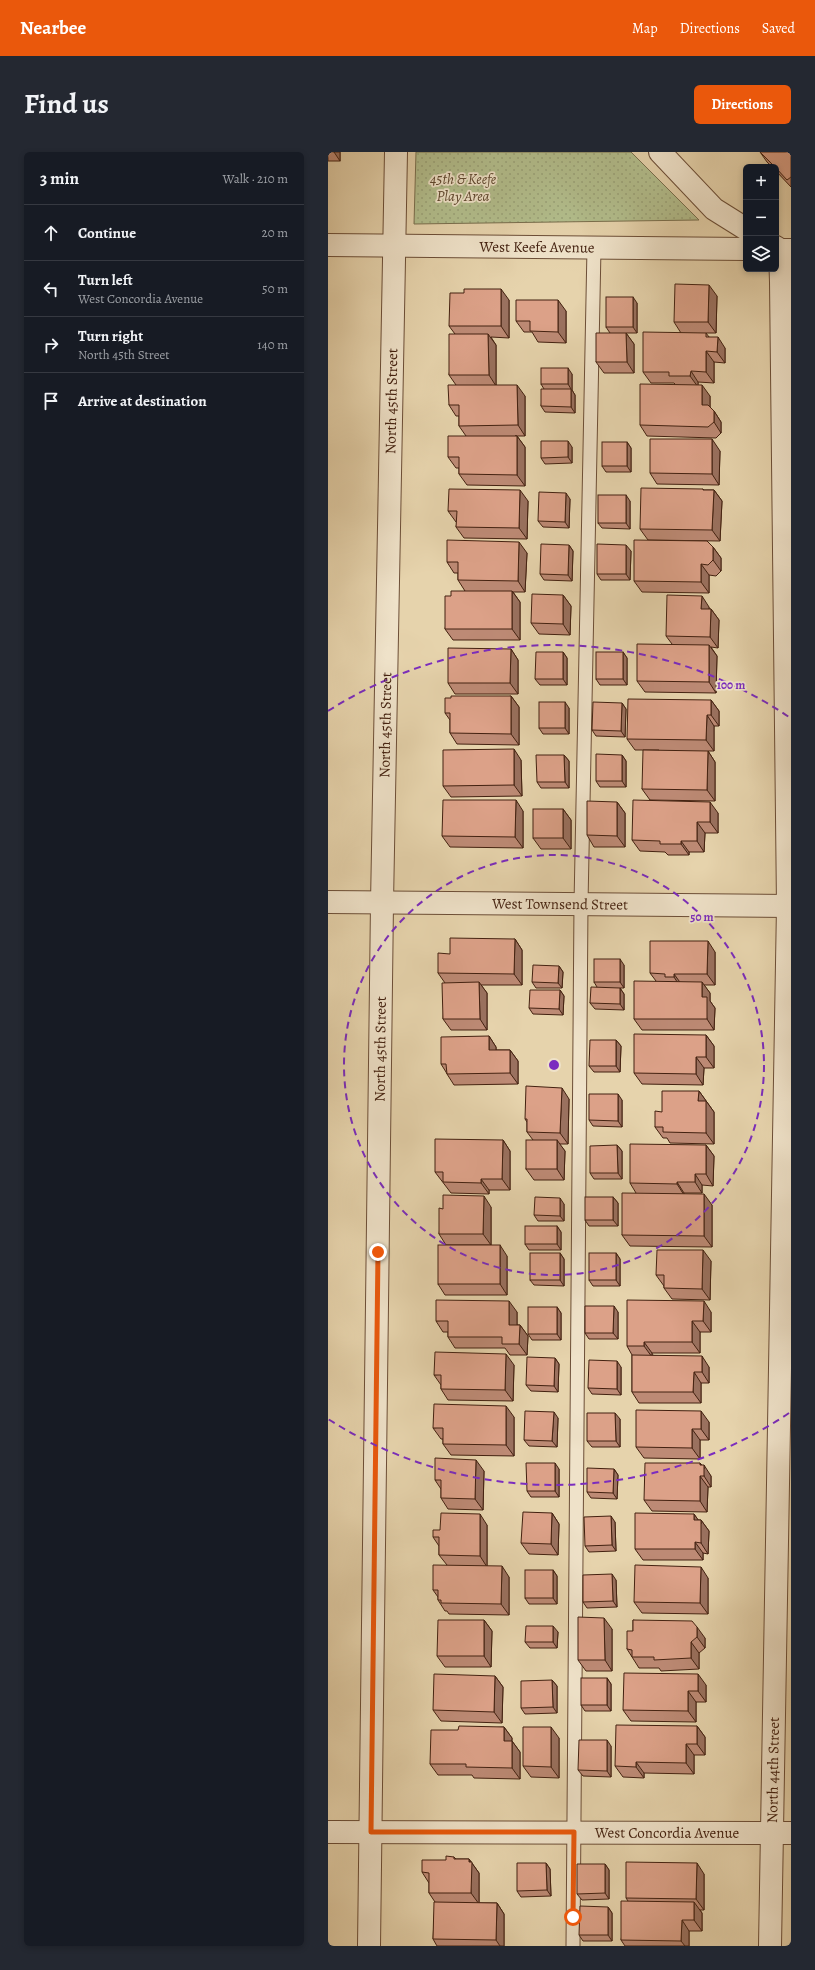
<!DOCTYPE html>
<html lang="en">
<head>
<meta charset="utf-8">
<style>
	body { margin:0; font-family:Alegreya,serif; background:#242831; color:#f1f3f6 }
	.controls { position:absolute; right:12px; top:12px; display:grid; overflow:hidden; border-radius:6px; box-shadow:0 2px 6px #0003 }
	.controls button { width:36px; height:36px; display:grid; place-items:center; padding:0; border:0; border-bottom:1px solid #363941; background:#171b24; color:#f1f3f6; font:20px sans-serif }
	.stop { position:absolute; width:12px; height:12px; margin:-9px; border:3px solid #ea580c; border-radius:50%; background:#fff }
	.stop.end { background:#ea580c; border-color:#fff; box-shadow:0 1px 4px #0008 }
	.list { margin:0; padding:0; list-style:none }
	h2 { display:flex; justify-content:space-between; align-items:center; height:52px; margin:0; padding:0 16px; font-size:17px }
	h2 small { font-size:13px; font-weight:400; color:#9ea1a6 }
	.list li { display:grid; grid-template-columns:26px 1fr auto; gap:12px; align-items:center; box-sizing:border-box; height:56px; padding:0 16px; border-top:1px solid #363941 }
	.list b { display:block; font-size:15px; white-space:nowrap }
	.list p { margin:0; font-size:13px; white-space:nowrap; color:#9ea1a6 }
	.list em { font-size:13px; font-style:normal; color:#9ea1a6 }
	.icon { flex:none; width:22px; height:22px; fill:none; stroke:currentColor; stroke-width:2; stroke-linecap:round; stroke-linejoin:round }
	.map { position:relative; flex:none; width:463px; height:1794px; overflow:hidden; border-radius:6px }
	header { display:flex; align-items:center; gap:24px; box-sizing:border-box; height:56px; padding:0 20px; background:#ea580c; color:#fff }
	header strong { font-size:19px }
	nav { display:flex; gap:22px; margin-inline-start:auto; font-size:14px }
	.intro { display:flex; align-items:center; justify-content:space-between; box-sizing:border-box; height:96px; padding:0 24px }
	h1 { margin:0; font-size:28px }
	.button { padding:10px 18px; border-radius:6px; background:#ea580c; color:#fff; font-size:14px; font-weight:700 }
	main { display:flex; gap:24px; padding:0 24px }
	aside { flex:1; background:#171b24; border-radius:6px; box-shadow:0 2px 6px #0003 }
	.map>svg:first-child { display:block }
	.park { fill:url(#park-dots); stroke:#7a6f4e }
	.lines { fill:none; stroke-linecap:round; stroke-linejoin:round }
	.service-casing { stroke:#6c4e37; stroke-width:15 }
	.minor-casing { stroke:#6c4e37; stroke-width:24 }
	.tertiary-casing { stroke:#6c4e37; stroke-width:24 }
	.service { stroke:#efe2c9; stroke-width:13 }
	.minor { stroke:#efe2c9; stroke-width:22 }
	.tertiary { stroke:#efe2c9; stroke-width:22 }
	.wall { fill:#bd8a75; stroke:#432110 }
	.shaded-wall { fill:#9a715f; stroke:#432110 }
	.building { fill:#dca188; stroke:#432110 }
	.route { stroke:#ea580c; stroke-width:5 }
	.ring { fill:none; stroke:#7b2cbf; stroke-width:2; stroke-dasharray:7 5 }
	.labels { text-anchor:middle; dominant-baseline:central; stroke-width:3.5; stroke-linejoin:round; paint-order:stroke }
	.park-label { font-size:15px; font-style:italic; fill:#5f482f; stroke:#efe2c9 }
	.street-label { font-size:15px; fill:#432110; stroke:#efe2c9 }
	.centre { fill:#7b2cbf; stroke:#efe2c9; stroke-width:2 }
	.ring-label { font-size:12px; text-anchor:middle; font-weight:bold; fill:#7b2cbf; stroke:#efe2c9; stroke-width:3.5; stroke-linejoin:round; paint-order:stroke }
</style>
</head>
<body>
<header>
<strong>Nearbee</strong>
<nav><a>Map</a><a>Directions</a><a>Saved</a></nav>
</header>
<div class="intro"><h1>Find us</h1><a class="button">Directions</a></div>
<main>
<aside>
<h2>3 min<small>Walk · 210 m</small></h2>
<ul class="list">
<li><svg class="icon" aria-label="ahead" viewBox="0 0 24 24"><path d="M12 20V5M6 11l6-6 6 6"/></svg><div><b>Continue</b></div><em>20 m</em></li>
<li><svg class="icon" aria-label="left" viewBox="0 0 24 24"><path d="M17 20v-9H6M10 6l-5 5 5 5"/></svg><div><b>Turn left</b><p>West Concordia Avenue</p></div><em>50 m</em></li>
<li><svg class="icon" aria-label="right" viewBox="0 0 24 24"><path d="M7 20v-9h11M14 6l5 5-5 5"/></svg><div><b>Turn right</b><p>North 45th Street</p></div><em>140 m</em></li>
<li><svg class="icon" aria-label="arrive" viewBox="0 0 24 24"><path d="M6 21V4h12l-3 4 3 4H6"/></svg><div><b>Arrive at destination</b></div></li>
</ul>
</aside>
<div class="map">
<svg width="463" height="1794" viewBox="0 0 463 1794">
	<defs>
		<pattern id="park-dots" width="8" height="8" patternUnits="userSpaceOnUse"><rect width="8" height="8" fill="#b2bd8c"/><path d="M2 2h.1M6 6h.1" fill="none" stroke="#9aa278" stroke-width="1.8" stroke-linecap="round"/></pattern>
	</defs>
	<rect width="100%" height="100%" fill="#e6d3ac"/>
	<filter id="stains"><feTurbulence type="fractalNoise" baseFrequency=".005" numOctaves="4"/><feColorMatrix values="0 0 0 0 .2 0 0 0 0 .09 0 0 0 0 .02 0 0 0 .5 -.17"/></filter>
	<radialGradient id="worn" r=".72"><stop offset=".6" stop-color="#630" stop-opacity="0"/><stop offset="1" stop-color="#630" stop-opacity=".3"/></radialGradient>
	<path class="park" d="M88,0H303L371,68L86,72Z"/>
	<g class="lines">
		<defs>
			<path id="service" d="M245,1794L253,752L266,96"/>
			<g id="minor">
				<path d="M332,0L386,57L418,77"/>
				<path id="s1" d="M0,750L463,754"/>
				<path id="s2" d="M0,1680L463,1681"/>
				<path id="s3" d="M41,1794L54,751L68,0"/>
				<path id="s4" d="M442,1794L460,754L453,130L452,98L448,95"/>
			</g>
			<g id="tertiary">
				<path id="s5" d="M0,93L418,97"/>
				<path d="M448,98H463"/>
			</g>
		</defs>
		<use href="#service" class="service-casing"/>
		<use href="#minor" class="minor-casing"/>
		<use href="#tertiary" class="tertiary-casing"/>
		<use href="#service" class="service"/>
		<use href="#minor" class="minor"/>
		<use href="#tertiary" class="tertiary"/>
	</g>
	<g class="wall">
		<rect x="0" y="0" width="12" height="9"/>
		<path d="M432,0H463V35L448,19V15H444L439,10Z"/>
		<path d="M389,144L388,181H378L381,185L397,196V211L386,210V231L370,230V233L382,244V256L386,259L393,270V281L388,286L319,284L312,273L347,232L346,231H323L315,220L353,181L346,170Z"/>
		<path d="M181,148V186L163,185L168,193V233L197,244V284H187H189L197,295V334L139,333L131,322V316H128L120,305L138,284L131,274V264H128L121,253L128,233L121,223L127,182L121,174Z"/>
		<path d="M309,151V181H298L306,192V221H276L268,210L282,181L278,175Z"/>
		<path d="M238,159V191L210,190L204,180H196L188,169Z"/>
		<path d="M244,222V238L247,243V261L217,260L213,254L216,237L213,232Z"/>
		<path d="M299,290L303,296V320H278L274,314Z"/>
		<path d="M244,295V311L217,312L213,306Z"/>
		<path d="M392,299L391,333L329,332L322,321Z"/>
		<path d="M375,337L376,338H386L394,349L392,389L320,388L312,377Z"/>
		<path d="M242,347L241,376L215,375L210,369Z"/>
		<path d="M200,349L199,387L136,386L128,375L129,370H128L120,359Z"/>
		<path d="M302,349V377L274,376L270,371Z"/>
		<path d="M241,393L245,399L244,429L216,428L212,422Z"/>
		<path d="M385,395L393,406V419L388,424L381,423V441L314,440L306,429Z"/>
		<path d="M303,399L302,428H273L269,422Z"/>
		<path d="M199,401L197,440H185L192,450V488H125L117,477L123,444L137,439L130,428V421H126L119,410Z"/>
		<path d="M235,443L243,454L242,483L211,482L203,471Z"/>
		<path d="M381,455V457H383L391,468L390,496L383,495L389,504L388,541L317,540L309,529L344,492L338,484Z"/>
		<path d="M183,497L190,508V542H127L120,531Z"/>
		<path d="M235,500L239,506V533H212L207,527Z"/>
		<path d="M295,500L299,506V533H272L268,527Z"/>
		<path d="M183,544L191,555V593L129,592L122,581V568L117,561Z"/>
		<path d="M383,548L391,559V574H386V599H380L387,610V649L322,648L314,637L331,598H307L299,587Z"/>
		<path d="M294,551L298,557L297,585L268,584L264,578Z"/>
		<path d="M241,556V582H215L211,576Z"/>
		<path d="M236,603L241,609V636H213L209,630Z"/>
		<path d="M294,603L298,609V635H272L268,629Z"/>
		<path d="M193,608L194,644L123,645L115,634Z"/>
		<path d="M289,650L297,661V695H266L259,683Z"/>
		<path d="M235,657L243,668V697H213L205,686Z"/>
		<path d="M195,659V696L122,695L114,684Z"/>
		<path d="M390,661V681H377L376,700H361V703H340L337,700L312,699L304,688Z"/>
		<path d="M187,787L194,798V833H153L159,841V878H123L115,867L117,831L110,821L122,802Z"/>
		<path d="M387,800V833H376L382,841V849L387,856L386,878H314L306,867L328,829L322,821Z"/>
		<path d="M296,813V836H292L296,842V858L267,857L262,851L269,835L266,830Z"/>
		<path d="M231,814L235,820L234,836H208L204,830Z"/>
		<path d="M232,838L236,844L235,863L205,862L201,856Z"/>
		<path d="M378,883L386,894V916H376L375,933L314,932L306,921Z"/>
		<path d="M161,884L168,895V898H182L190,909V932L126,933L119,922L118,920L113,912Z"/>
		<path d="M288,888L293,894L292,920H266L261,914Z"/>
		<path d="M371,939L386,960V992L342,991L339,986H335L327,975L334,960Z"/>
		<path d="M241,947L240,992H231L237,999L236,1028H206L198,1017L205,988L199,980V970L197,967Z"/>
		<path d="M294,948V975L265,974L261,968Z"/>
		<path d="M175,988L182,999V1038H161V1042L123,1041L107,1020Z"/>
		<path d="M289,993L294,999V1027H266L262,1021Z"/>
		<path d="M378,993L386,1004L385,1034L374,1033V1041H356V1042L384,1053V1095L302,1094L294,1083L308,1041L302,1031Z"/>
		<path d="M285,1045L290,1051V1074H261L257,1068Z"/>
		<path d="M236,1052V1069H210L206,1063Z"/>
		<path d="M163,1055V1093H118L111,1082L115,1057Z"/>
		<path d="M229,1074L233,1080V1098H201L197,1092Z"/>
		<path d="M232,1101L236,1107V1134L206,1133L202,1128Z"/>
		<path d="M288,1101L292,1107V1134H265L261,1128Z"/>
		<path d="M179,1104V1143H117L110,1132Z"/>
		<path d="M383,1109L382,1148L344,1147L336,1136V1134L328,1123Z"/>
		<path d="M229,1155L233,1161V1188H204L200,1182Z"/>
		<path d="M189,1160V1173H192L200,1184L199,1203H182L177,1196H127L120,1185V1180H115L108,1169Z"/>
		<path d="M290,1160V1187H261L257,1181Z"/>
		<path d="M383,1160V1180H372V1201H324V1203L381,1215V1231H373V1251H311L304,1240V1203L299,1194Z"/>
		<path d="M227,1206L231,1212L230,1240L203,1239L198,1233Z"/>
		<path d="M186,1213L185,1249L120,1248L113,1237V1233L106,1223Z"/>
		<path d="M293,1215V1243L264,1242L260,1236Z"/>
		<path d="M186,1265V1304L123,1303L115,1292V1287H113L105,1276Z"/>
		<path d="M230,1266L229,1295L201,1294L196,1288Z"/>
		<path d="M292,1267V1295H264L259,1289Z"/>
		<path d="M381,1270V1288H372V1307L316,1306L308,1295Z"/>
		<path d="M372,1311L383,1324V1335H380L379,1360L324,1359L316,1348Z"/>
		<path d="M231,1317V1345H203L199,1339Z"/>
		<path d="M286,1317L290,1323L289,1347L263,1346L259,1340Z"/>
		<path d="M156,1319L155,1358L120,1357L113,1346V1337L107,1328Z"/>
		<path d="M224,1361L231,1372L230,1403L201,1402L193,1391Z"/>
		<path d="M366,1362L370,1368H373L381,1379L380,1402L375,1401V1408H315L307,1397Z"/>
		<path d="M287,1370L288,1399L261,1400L257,1394Z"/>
		<path d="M159,1373V1414L181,1425V1463L121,1462L119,1459H117L110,1448V1445L105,1438L119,1413L111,1403V1394L105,1385L112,1378Z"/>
		<path d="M225,1418L229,1424V1452H201L197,1446Z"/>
		<path d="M380,1426V1462L314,1461L306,1450Z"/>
		<path d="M288,1428L289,1455L259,1456L255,1450Z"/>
		<path d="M156,1468L164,1479L163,1515H117L109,1504Z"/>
		<path d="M305,1468L377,1486V1496L371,1501V1517L333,1519L331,1516H311L299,1497L305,1479Z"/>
		<path d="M284,1477V1519H258L250,1508Z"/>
		<path d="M230,1480L229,1496H202L197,1490Z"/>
		<path d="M167,1524L175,1535L174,1571L113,1569L105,1558Z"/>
		<path d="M279,1526L283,1532V1559H257L253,1553Z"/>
		<path d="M224,1528L229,1534V1561L197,1562L193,1556Z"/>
		<path d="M378,1533V1550H368V1570L303,1569L295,1558Z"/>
		<path d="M369,1574L377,1585V1603H366V1622L316,1621V1626L295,1625L287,1614Z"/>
		<path d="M176,1575L184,1586V1589L192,1600V1627L146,1626L144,1623H110L102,1612L130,1578Z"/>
		<path d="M231,1586V1626L203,1625L195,1614Z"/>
		<path d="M283,1594V1625L255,1624L250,1618Z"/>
		<path d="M126,1705L128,1707H141L151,1721V1751H169L176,1762V1794H109L105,1787L107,1750L101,1741V1731L94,1720Z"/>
		<path d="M218,1711L222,1717L223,1744L193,1745L189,1739Z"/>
		<path d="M277,1712L281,1718V1747L254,1748L249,1742Z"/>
		<path d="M376,1722V1758H372L374,1761V1779H361V1794H297L293,1788L300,1749L298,1746Z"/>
		<path d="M280,1755L284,1761V1789H255L251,1783Z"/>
	</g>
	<g class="shaded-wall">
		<path d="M6,0H12V9Z"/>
		<path d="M381,133L389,144L388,181L380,170Z"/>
		<path d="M173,137L181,148V186L173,174Z"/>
		<path d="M305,145L309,151V181L305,175Z"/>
		<path d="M230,148L238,159V191L230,180Z"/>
		<path d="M298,181L306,192V221L299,210Z"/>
		<path d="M160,182L168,193V234L161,223Z"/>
		<path d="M390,185L397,196V211L389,200Z"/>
		<path d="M378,199L386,210V231L378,220Z"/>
		<path d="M240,216L244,222V238L247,243V261L243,255V237L240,232Z"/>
		<path d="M363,219L370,230V235L362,224Z"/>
		<path d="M189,233L197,244V284L190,273Z"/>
		<path d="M374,233L382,244V264L374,253Z"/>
		<path d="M386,259L393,270V281L386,270Z"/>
		<path d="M189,284L197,295V334L189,323Z"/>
		<path d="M384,287L392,299L391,333L384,322Z"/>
		<path d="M240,289L244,295V311L240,305Z"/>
		<path d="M299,290L303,296V320L299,314Z"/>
		<path d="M192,338L200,349L199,387L191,376Z"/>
		<path d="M386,338L394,349L392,389L384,378Z"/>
		<path d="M238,341L242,347L241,376L237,370Z"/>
		<path d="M298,343L302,349V377L298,371Z"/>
		<path d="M191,390L199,401L197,440L190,429Z"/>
		<path d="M241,393L245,399L244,429L240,423Z"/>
		<path d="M298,393L303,399L302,428L298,422Z"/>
		<path d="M385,395L393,406V419L385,408Z"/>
		<path d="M373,412L381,423V441L373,430Z"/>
		<path d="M184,439L192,450V488L184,477Z"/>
		<path d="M235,443L243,454L242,483L235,472Z"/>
		<path d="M374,444L381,455V468L373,457Z"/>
		<path d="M383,457L391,468L390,496L382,485Z"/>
		<path d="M381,493L389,504L388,541L381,530Z"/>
		<path d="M183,497L190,508V542L182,531Z"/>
		<path d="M235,500L239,506V533L235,527Z"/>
		<path d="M295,500L299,506V533L295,527Z"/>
		<path d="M183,544L191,555V593L183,582Z"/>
		<path d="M383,548L391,559V574L383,563Z"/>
		<path d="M237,550L241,556V582L237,576Z"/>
		<path d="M294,551L298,557L297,585L293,579Z"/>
		<path d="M379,563L386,574V599L378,588Z"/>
		<path d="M186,597L193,608L194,644L186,633Z"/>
		<path d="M380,599L387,610V649L379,638Z"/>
		<path d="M236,603L241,609V636L237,630Z"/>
		<path d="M294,603L298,609V635L294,629Z"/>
		<path d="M188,648L195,659V696L187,685Z"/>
		<path d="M289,650L297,661V695L289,684Z"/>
		<path d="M382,650L390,661V681L382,670Z"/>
		<path d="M235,657L243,668V697L235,686Z"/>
		<path d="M369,670L377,681L376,700L369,689Z"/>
		<path d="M353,689L361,700V703L353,692Z"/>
		<path d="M187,787L194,798V833L186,822Z"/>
		<path d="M380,789L387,800V833L379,822Z"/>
		<path d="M292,807L296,813V836L292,830Z"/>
		<path d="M231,814L235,820L234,836L230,831Z"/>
		<path d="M346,822L354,833L353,836L346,825Z"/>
		<path d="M151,830L159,841V878L152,867Z"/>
		<path d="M374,830L382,841V849L387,856L386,878L379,867L374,845Z"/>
		<path d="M292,836L296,842V858L292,852Z"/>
		<path d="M232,838L236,844L235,863L231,857Z"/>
		<path d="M378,883L386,894V916L378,905Z"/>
		<path d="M161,884L168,895V909L161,898Z"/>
		<path d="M288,888L293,894L292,920L288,914Z"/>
		<path d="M182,898L190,909V932L182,921Z"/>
		<path d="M368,905L376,916L375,933L368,922Z"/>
		<path d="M234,936L241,947L240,992L232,981Z"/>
		<path d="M371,939L386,960V992L378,981L370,949Z"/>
		<path d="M290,942L294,948V975L290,969Z"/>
		<path d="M175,988L182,999V1038L174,1027Z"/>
		<path d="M229,988L237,999L236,1028L229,1017Z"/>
		<path d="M289,993L294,999V1027L290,1021Z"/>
		<path d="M378,993L386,1004L385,1034L378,1022Z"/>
		<path d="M367,1022L374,1033V1041L367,1030Z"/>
		<path d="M153,1027L161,1038V1042L153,1031Z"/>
		<path d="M349,1030L356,1041V1043L349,1032Z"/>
		<path d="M376,1042L384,1053V1095L376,1084Z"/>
		<path d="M156,1044L163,1055V1093L155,1082Z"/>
		<path d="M285,1045L290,1051V1074L285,1068Z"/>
		<path d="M232,1046L236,1052V1069L232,1064Z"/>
		<path d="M229,1074L233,1080V1098L229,1092Z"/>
		<path d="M172,1093L179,1104V1143L172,1132Z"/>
		<path d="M375,1098L383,1109L382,1148L374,1137Z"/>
		<path d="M232,1101L236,1107V1134L232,1128Z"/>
		<path d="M288,1101L292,1107V1134L288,1128Z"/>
		<path d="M181,1149L189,1160V1184L181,1173Z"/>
		<path d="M376,1149L383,1160V1180L375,1169Z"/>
		<path d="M286,1154L290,1160V1187L285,1181Z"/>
		<path d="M229,1155L233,1161V1188L229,1182Z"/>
		<path d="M364,1169L372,1180V1201L364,1190Z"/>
		<path d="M192,1173L200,1184L199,1203L191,1192Z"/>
		<path d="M316,1190L324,1201V1205L316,1194Z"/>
		<path d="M178,1202L186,1213L185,1249L177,1238Z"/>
		<path d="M374,1204L381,1215V1231L374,1220Z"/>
		<path d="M227,1206L231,1212L230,1240L226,1234Z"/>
		<path d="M289,1209L293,1215V1243L289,1237Z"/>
		<path d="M366,1220L373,1231V1251L365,1240Z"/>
		<path d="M178,1254L186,1265V1304L178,1293Z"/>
		<path d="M373,1259L381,1270V1288L373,1277Z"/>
		<path d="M226,1260L230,1266L229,1295L224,1289Z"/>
		<path d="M287,1261L292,1267V1295L288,1289Z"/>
		<path d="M364,1277L372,1288V1307L364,1296Z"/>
		<path d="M148,1308L156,1319L155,1358L147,1347Z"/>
		<path d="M227,1311L231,1317V1345L227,1339Z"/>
		<path d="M372,1311L376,1317V1313L383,1324V1335L376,1324L372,1313Z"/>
		<path d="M286,1317L290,1323L289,1347L285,1341Z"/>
		<path d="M372,1324L380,1335L379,1360L372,1349Z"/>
		<path d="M224,1361L231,1372L230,1403L223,1392Z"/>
		<path d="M152,1362L159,1373V1415L152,1404Z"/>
		<path d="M366,1362L373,1372V1368L381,1379L380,1402L373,1391L366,1368Z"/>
		<path d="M283,1364L287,1370L288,1399L284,1393Z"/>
		<path d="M367,1390L375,1401V1408L367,1397Z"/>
		<path d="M174,1414L181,1425V1463L173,1452Z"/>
		<path d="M373,1415L380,1426V1462L372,1451Z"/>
		<path d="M225,1418L229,1424V1452L225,1446Z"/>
		<path d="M284,1422L288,1428L289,1455L285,1449Z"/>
		<path d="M276,1466L284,1477V1519L277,1508Z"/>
		<path d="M156,1468L164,1479L163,1515L156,1504Z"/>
		<path d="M225,1474L230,1480L229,1496L225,1490Z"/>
		<path d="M369,1475L377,1486V1496L369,1485Z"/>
		<path d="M363,1490L371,1501V1517L363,1506Z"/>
		<path d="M370,1522L378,1533V1550L370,1539Z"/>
		<path d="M167,1524L175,1535L174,1571L166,1560Z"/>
		<path d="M279,1526L283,1532V1559L279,1553Z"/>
		<path d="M224,1528L229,1534V1561L225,1555Z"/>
		<path d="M360,1539L368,1550V1570L360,1559Z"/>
		<path d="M369,1574L377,1585V1603L369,1592Z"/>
		<path d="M176,1575L184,1586L183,1600L176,1589Z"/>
		<path d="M223,1575L231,1586V1626L223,1615Z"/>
		<path d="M279,1588L283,1594V1625L279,1619Z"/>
		<path d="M184,1589L192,1600V1627L184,1616Z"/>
		<path d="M358,1592L366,1603V1622L358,1611Z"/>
		<path d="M308,1610L316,1621V1626L308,1615Z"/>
		<path d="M141,1707L151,1721V1752L143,1741Z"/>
		<path d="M218,1711L222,1717L223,1744L219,1738Z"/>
		<path d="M369,1711L376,1722V1758L368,1747Z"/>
		<path d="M277,1712L281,1718V1747L277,1741Z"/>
		<path d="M366,1750L374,1761V1779L366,1768Z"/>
		<path d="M169,1751L176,1762V1794H172L168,1788Z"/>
		<path d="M280,1755L284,1761V1789L280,1783Z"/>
		<path d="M354,1768L361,1779V1794H357L353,1789Z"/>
	</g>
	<g class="building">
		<path d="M432,0H463V25L459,28L448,16V15H447Z"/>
		<path d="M347,132L381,133L380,170H346Z"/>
		<path d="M136,137H173V174H121L122,141H136Z"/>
		<rect x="278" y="145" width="27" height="30"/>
		<path d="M188,148H230V180L202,179V169H188Z"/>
		<path d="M315,180L378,181V185H390L389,200L378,199V220L363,219L362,224H341V220H315Z"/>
		<path d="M268,181H298L299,210H268Z"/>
		<path d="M121,182H160L161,223H121Z"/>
		<rect x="213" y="216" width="27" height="16"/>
		<path d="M312,232L374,233V253H380L386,259V270L380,275L312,273Z"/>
		<path d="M120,233H189L190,273L131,274V253H121Z"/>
		<path d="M213,237H243V255L213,254Z"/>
		<path d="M120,284H189V323L131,322V305H120Z"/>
		<path d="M322,287H384V322L322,321Z"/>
		<path d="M213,289H240V305L213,306Z"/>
		<rect x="274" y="290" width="25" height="24"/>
		<path d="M313,336L375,337V338H386L384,378L312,377Z"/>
		<path d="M121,337L192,338L191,376L128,375L129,359H120Z"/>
		<path d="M211,340L238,341L237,370L210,369Z"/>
		<rect x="270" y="343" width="28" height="28"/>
		<path d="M119,388L191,390L190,429L130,428V410H119Z"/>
		<path d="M306,388L379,389L385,395V408L380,413L373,412V430L306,429Z"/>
		<path d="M213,392L241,393L240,423L212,422Z"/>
		<path d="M269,392L298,393V422H269Z"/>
		<path d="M123,439H184V477H117V444H123Z"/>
		<path d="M204,442L235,443V472L203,471Z"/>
		<path d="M339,443L374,444L373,457H383L382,485L338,484Z"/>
		<path d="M309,492L381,493V530L309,529Z"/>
		<path d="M120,496L183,497L182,531H120Z"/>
		<path d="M208,500H235V527H207Z"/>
		<rect x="268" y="500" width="27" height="27"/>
		<path d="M123,544H183V582L122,581V561H117V546H123Z"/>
		<path d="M300,547L383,548V563H379L378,588L299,587Z"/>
		<rect x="211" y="550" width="26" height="26"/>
		<path d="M265,550L294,551L293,579L264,578Z"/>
		<path d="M186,597V633L115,634V598Z"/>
		<path d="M315,598L380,599L379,638L314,637Z"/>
		<path d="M268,602L294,603V629H268Z"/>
		<path d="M208,603H236L237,630H209Z"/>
		<path d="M115,648H188L187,685L114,684Z"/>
		<path d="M305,648L382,650V670H369V689H353V692H332V689L304,688Z"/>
		<path d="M259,649L289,650V684L259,683Z"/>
		<rect x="205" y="657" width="30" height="29"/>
		<path d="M122,786L187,787L186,822L110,821V801L122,802Z"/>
		<path d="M322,789H380L379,822H346V825H337V822L322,821Z"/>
		<rect x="266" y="807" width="26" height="23"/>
		<path d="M205,813L231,814L230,831L204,830Z"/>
		<path d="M306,829L374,830V845H379V867H306Z"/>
		<path d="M151,830L152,867H115L114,831Z"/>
		<path d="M263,835L292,836V852L262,851Z"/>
		<path d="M202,838H232L231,857L201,856Z"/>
		<path d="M306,882L378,883V905H368V922L306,921Z"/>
		<path d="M161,884V898H182V921L119,922L118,912H113V885Z"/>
		<path d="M262,888H288V914H261Z"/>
		<path d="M198,934L234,936L232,981L199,980V967H197Z"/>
		<path d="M334,939H371L370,949H378V981L335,980V975H327V959L334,960Z"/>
		<path d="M261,942H290V969L261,968Z"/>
		<path d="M107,987L175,988L174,1027H153V1031L115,1030V1020H107Z"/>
		<rect x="198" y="988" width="31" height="29"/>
		<path d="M302,992L378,993V1022H367V1030H349V1032L302,1031Z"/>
		<path d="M289,993L290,1021H262V994Z"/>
		<path d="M294,1041L376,1042V1084L294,1083Z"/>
		<path d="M115,1043L156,1044L155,1082H111V1056L115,1057Z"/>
		<path d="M207,1045L232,1046V1064L206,1063Z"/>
		<rect x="257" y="1045" width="28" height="23"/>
		<rect x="197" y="1074" width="32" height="18"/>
		<rect x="110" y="1093" width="62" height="39"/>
		<path d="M329,1098H375L374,1137L336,1136V1123H328Z"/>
		<rect x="202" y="1101" width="30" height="27"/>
		<rect x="261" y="1101" width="27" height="27"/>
		<path d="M108,1148L181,1149V1173H192L191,1192H174V1185H120V1169H108Z"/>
		<path d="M299,1148L376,1149L375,1169H364V1190H316V1194H299Z"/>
		<path d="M257,1154H286L285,1181H257Z"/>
		<rect x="200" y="1155" width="29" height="27"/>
		<path d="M107,1200L178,1202L177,1238L113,1237V1223H106Z"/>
		<path d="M304,1203L374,1204V1220H366L365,1240H304Z"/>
		<path d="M199,1205L227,1206L226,1234L198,1233Z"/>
		<path d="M261,1208L289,1209V1237L260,1236Z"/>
		<path d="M106,1252L178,1254V1293L115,1292V1276H105Z"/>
		<path d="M308,1258L373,1259V1277H364V1296L308,1295Z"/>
		<path d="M197,1259L226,1260L224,1289L196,1288Z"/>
		<path d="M259,1261H287L288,1289H259Z"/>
		<path d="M107,1306L148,1308L147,1347L113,1346V1328H107Z"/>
		<path d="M198,1311H227V1339H199Z"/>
		<path d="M317,1311H372V1313H376V1324H372V1349L316,1348Z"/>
		<path d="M259,1316L286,1317L285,1341L259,1340Z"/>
		<path d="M195,1360L224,1361L223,1392L193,1391Z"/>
		<path d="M113,1361L152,1362V1404L111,1403V1385H105V1378H112Z"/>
		<path d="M307,1361L366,1362V1368H373V1391L367,1390V1397H307Z"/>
		<path d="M283,1364L284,1393L257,1394L256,1365Z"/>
		<path d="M105,1413L174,1414L173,1452L113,1451V1448H110V1438H105Z"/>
		<path d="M307,1413L373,1415L372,1451L306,1450Z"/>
		<rect x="197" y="1418" width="28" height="28"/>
		<path d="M284,1422L285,1449L255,1450V1423Z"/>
		<path d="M250,1465L276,1466L277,1508H250Z"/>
		<path d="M110,1468H156V1504H109Z"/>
		<path d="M305,1468L364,1469L369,1475V1485L363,1490V1506L326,1508V1505H304V1498L299,1497V1479H305Z"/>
		<path d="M198,1474H225V1490H197Z"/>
		<path d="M296,1521L370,1522V1539H360V1559L295,1558Z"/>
		<path d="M106,1522L167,1524L166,1560L105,1558Z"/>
		<rect x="253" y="1526" width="26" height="27"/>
		<path d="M224,1528L225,1555L193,1556V1529Z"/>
		<path d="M288,1573L369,1574V1592H358V1611L308,1610V1615L287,1614Z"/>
		<path d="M131,1574L176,1575V1589H184V1616L138,1615V1612H102L103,1578H130Z"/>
		<path d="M195,1575H223V1615L195,1614Z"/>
		<path d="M251,1588H279V1619L250,1618Z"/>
		<path d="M118,1704L126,1705V1707H141V1710H144L143,1741H101V1721L94,1720V1708H118Z"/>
		<path d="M298,1710L369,1711L368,1747L298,1746Z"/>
		<path d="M189,1711H218L219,1738L189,1739Z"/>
		<path d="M249,1712H277V1741L249,1742Z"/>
		<path d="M293,1749L366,1750V1768H354L353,1789L293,1788Z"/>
		<path d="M106,1750L169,1751L168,1788L105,1787Z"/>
		<path d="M252,1754L280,1755V1783H251Z"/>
	</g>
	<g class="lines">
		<path class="route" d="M50,1100L43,1680H246L245,1765"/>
	</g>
	<g class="ring">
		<circle cx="226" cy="913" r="210"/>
		<path d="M461 1261A420 420 0 0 1 0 1267M0 559A420 420 0 0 1 461 565"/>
	</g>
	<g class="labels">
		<g class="park-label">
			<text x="135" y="27">45th &amp; Keefe<tspan x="135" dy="17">Play Area</tspan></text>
		</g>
		<g class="street-label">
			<text stroke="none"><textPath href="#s5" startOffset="209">West Keefe Avenue</textPath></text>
			<text stroke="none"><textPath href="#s3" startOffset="1545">North 45th Street</textPath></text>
			<text stroke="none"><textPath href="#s3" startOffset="1221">North 45th Street</textPath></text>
			<text stroke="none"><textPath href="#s1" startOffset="232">West Townsend Street</textPath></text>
			<text stroke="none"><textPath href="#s3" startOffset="897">North 45th Street</textPath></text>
			<text stroke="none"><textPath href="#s4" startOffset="176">North 44th Street</textPath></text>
			<text stroke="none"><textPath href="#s2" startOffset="339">West Concordia Avenue</textPath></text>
		</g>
	</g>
	<circle cx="226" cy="913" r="6" class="centre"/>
	<g class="ring-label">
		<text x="403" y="537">100 m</text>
		<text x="374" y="769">50 m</text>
	</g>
	<rect width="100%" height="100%" filter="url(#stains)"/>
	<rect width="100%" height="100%" fill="url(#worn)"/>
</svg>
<div class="controls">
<button>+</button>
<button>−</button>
<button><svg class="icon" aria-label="layers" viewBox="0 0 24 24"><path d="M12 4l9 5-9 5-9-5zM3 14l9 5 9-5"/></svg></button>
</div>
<div class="stop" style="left:245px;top:1765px"></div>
<div class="stop end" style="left:50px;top:1100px"></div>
</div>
</main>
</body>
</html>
